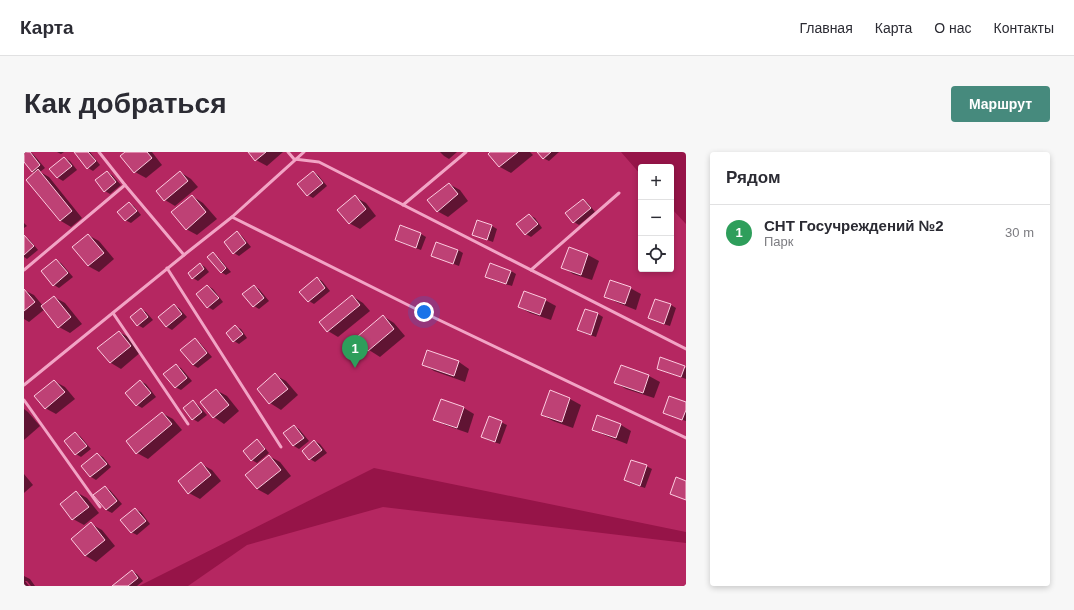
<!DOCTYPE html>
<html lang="ru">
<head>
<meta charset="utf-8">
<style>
	body { margin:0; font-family:Helvetica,sans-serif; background:#f7f7f7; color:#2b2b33 }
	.controls { position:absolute; right:12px; top:12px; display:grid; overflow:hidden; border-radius:4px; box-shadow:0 2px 6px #0003 }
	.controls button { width:36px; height:36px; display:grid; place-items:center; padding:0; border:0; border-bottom:1px solid #e1e1e2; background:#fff; color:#2b2b33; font:20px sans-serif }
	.you { position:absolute; left:400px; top:160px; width:14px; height:14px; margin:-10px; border:3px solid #fff; border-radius:50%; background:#1a73e8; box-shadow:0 0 0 6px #1a73e833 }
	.badge { display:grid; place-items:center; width:26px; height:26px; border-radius:50%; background:#468a7d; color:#fff; font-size:13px; font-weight:700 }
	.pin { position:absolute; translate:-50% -33px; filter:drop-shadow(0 1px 2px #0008) }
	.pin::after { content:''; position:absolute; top:21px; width:14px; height:12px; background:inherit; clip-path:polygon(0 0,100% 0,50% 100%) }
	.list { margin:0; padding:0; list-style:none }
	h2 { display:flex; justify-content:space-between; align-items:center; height:52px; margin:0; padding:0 16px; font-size:17px }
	h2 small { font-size:13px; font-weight:400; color:#7c7c81 }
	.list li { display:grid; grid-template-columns:26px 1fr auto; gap:12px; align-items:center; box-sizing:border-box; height:56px; padding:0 16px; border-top:1px solid #e1e1e2 }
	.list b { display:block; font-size:15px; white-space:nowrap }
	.list p { margin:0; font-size:13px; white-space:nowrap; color:#7c7c81 }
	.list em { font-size:13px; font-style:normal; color:#7c7c81 }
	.icon { flex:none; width:22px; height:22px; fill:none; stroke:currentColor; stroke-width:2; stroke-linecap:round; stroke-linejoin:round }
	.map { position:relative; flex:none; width:662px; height:434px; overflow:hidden; border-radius:4px }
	header { display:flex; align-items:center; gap:24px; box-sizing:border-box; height:56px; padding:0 20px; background:#fff; border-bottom:1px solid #e1e1e2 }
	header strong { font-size:19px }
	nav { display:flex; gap:22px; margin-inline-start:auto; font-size:14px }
	.intro { display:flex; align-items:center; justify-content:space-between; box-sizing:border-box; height:96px; padding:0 24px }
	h1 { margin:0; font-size:28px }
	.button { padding:10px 18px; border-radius:4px; background:#468a7d; color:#fff; font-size:14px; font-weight:700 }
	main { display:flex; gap:24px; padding:0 24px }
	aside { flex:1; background:#fff; border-radius:4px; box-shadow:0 2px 6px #0003 }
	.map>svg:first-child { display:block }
	.green { fill:#b52761 }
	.shadow { fill:#0007 }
	.building { fill:#be4175; stroke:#fdcce0 }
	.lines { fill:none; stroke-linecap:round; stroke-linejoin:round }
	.lane { stroke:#f2a4c5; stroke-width:3 }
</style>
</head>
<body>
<header>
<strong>Карта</strong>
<nav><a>Главная</a><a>Карта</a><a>О нас</a><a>Контакты</a></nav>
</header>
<div class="intro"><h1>Как добраться</h1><a class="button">Маршрут</a></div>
<main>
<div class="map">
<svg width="662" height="434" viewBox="0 0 662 434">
	<rect width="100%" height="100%" fill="#961448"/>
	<g class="green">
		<path d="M0,0H597L617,23V117H647V56L662,72V380L350,316L115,434H0Z"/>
		<path d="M359,355L662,391V434H164L223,393Z"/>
	</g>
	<g class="shadow">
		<path d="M2,0H6L9,2L21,16L16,20L25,25L58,66L47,75L37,69L3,28L12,21L8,19L0,8V1Z"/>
		<path d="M33,0H40L37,2Z"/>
		<path d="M52,0H66L76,13L69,19L64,16Z"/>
		<path d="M102,0H128L138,13L122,26L111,20Z"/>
		<path d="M225,0H259L243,14L232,8Z"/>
		<path d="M416,0H433L425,7L420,4Z"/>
		<path d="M468,0H506L509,3L487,21L476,15L465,2Z"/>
		<path d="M514,0H535L525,9L519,6Z"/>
		<path d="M40,6L46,9L53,18L39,29L34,26L27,17Z"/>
		<path d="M83,20L88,23L97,33L86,42L81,39L72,28Z"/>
		<path d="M156,20L167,27L174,35L151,54L141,48Z"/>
		<path d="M289,20L294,23L303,34L289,46L284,43Z"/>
		<path d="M425,32L436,38L444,49L424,65L413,59Z"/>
		<path d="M168,44L179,51L193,67L173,83L162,77Z"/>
		<path d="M331,45L342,51L352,64L336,77L325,71Z"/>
		<path d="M559,48L564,51L571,60L555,73L550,70Z"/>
		<path d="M105,51L110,54L117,63L107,71L101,68Z"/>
		<path d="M505,63L511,66L518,76L507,85L502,82Z"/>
		<path d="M454,69L468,74L473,77L469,90L455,85L449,82Z"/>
		<path d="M0,71L3,74L0,76Z"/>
		<path d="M213,81L218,84L227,95L215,104L210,101Z"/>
		<path d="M397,82L402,85L397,98L378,91L372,88Z"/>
		<path d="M64,83L75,89L90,107L75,120L64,114Z"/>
		<path d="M0,84L5,87L14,98L3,107L0,105Z"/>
		<path d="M413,91L434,98L439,101L435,114L414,106Z"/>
		<path d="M546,96L564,103L575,109L568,128L549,122L539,115Z"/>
		<path d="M189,102L194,105L207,120L202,123L197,120Z"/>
		<path d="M32,108L37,111L49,125L35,136L30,133Z"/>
		<path d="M176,112L181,115L185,120L174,129L169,126L165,121Z"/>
		<path d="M487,119L492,122L488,134L468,128L463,125Z"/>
		<path d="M293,126L298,129L306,139L290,152L285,149Z"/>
		<path d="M184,134L189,137L199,150L189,158L184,155Z"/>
		<path d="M230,134L235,137L245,149L235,157L230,154Z"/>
		<path d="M606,136L617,142L612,158L592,150L581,144Z"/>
		<path d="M0,138L10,143L19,154L30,145L41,151L58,172L46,181L35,175L21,157L5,170L0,167Z"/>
		<path d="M328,144L339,151L346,159L314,185L304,179Z"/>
		<path d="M521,148L532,154L527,168L506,161L495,155Z"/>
		<path d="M150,153L155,156L163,165L148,178L143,175L135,165Z"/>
		<path d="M647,153L652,156L646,174L630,169L625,166Z"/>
		<path d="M117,157L122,160L129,168L119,176L114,173L107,165Z"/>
		<path d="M561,158L574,162L579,165L572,185L560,181L554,178Z"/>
		<path d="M359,164L370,171L381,184L356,205L345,198L334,185Z"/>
		<path d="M211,174L217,177L223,186L215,192L210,189Z"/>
		<path d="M95,180L106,186L117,200L97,217L87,211L75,197Z"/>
		<path d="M171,188L176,191L188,205L174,216L169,213Z"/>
		<path d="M404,199L435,210L445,217L441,230L410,219L399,212Z"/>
		<path d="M152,213L157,216L168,229L157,238L151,235Z"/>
		<path d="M598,214L625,224L636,230L630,246L602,237L592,231Z"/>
		<path d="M660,215L662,216V227L639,219L634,216Z"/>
		<path d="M251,223L262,229L274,243L257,258L246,251Z"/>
		<path d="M30,229L41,235L51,247L32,262L21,256Z"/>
		<path d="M116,229L122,232L132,245L118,256L113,253Z"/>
		<path d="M192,238L203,244L215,259L200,272L190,265Z"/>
		<path d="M526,240L546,247L557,253L549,276L529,269L518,263Z"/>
		<path d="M417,248L440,256L450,262L444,281L421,273L411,267Z"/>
		<path d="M169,250L174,253L183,263L174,270L169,267Z"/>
		<path d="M662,251V269L646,264L641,261Z"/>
		<path d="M0,257L4,260L16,274L0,288Z"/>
		<path d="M138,261L149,267L158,278L124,307L113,301Z"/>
		<path d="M466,265L483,273L476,292L464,288L459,285Z"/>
		<path d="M597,273L607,279L603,292L580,283L569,277Z"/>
		<path d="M270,274L275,277L285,289L275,297L270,294L260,282Z"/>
		<path d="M51,281L56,284L67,297L57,305L52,302Z"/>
		<path d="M233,289L238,292L245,301L233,311L228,308Z"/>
		<path d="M291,289L296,292L303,301L291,310L286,307L279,299Z"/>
		<path d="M73,302L79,305L87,315L72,328L67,325L58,314Z"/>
		<path d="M245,304L256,310L267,324L244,343L233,337Z"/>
		<path d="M177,312L188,318L197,329L176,347L165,341Z"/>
		<path d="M622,314L628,317L621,336L606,331L601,328Z"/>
		<path d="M0,322L9,333L0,341Z"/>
		<path d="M81,335L86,338L98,352L88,361L82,358Z"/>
		<path d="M52,340L63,346L75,361L60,373L49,367Z"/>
		<path d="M111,357L117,360L126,372L113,383L107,380Z"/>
		<path d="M67,372L78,378L91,394L72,410L62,404L48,387Z"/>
		<path d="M108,419L113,422L119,429L113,434H90Z"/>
		<path d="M0,424L6,427L11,434H7L3,429H1L5,434H0Z"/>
	</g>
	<g class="building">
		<path d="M0,0H6L16,13L8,20L0,10Z"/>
		<path d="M50,0H64L72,9L63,17Z"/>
		<path d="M101,0H123L128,6L110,21L96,4Z"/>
		<path d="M224,0H242L231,9Z"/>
		<path d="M466,0H494L475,15L464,2Z"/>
		<path d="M513,0H527L519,7Z"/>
		<path d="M40,5L48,14L33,26L25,17Z"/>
		<path d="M14,17L48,59L36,69L2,28Z"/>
		<path d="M83,19L92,30L80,40L71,28Z"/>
		<path d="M156,19L164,29L140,49L132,39Z"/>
		<path d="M289,19L299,31L283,44L273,32Z"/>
		<path d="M425,31L434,42L413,60L403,48Z"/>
		<path d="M168,43L182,60L162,78L147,60Z"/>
		<path d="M331,43L342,57L325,72L313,58Z"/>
		<path d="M559,47L567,56L549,71L541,61Z"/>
		<path d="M105,50L113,59L101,69L93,60Z"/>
		<path d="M505,62L514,72L501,83L492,72Z"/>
		<path d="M453,68L468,73L463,88L448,83Z"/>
		<path d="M376,73L397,81L392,96L371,88Z"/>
		<path d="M213,79L222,91L209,102L200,90Z"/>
		<path d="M64,82L80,101L64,114L48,95Z"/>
		<path d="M0,83L10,94L0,103Z"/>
		<path d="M412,90L434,98L429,112L407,104Z"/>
		<path d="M545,95L564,102L557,123L537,116Z"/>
		<path d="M189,100L202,116L197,121L183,105Z"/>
		<path d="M32,107L44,121L29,134L17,119Z"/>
		<path d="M176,111L180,117L168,127L164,121Z"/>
		<path d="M466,111L487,119L482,132L461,125Z"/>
		<path d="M293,125L301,136L284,150L275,140Z"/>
		<path d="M586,128L607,135L601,152L580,145Z"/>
		<path d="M183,133L195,146L183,156L172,142Z"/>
		<path d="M230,133L240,146L229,155L218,142Z"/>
		<path d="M0,137L11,150L0,159Z"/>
		<path d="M500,139L522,147L516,163L494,155Z"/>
		<path d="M328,143L336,153L303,180L295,170Z"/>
		<path d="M30,144L47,165L34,176L17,154Z"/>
		<path d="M631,147L647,152L640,172L624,166Z"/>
		<path d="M150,152L158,162L142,175L134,165Z"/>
		<path d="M117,156L124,165L113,174L106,165Z"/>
		<path d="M561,157L574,161L567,183L553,178Z"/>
		<path d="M359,163L370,177L344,199L333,185Z"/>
		<path d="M211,173L219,182L209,190L202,181Z"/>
		<path d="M95,179L107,194L86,211L73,196Z"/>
		<path d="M171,186L183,201L169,213L156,198Z"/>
		<path d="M403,198L435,209L430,224L398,213Z"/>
		<path d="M636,205L661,214L657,225L633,217Z"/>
		<path d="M152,212L163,226L151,236L139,222Z"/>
		<path d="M597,213L625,223L619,241L590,231Z"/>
		<path d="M251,221L264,237L245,252L233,237Z"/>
		<path d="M30,228L41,240L21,257L10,244Z"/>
		<path d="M116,228L127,241L112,254L101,241Z"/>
		<path d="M192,237L205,253L189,266L176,250Z"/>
		<path d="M526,238L546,246L538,270L517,263Z"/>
		<path d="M645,244L662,250V258L658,268L639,261Z"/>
		<path d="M417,247L440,255L433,276L409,268Z"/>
		<path d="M169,248L178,260L168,268L159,256Z"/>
		<path d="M138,260L148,272L112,302L102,289Z"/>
		<path d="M573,263L597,272L592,286L568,278Z"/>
		<path d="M465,264L478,269L471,290L457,285Z"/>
		<path d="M270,273L280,286L269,294L259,281Z"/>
		<path d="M51,280L63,294L51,303L40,289Z"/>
		<path d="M233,287L241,297L227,309L219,299Z"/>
		<path d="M290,288L298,298L285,308L278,299Z"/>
		<path d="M73,301L83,312L66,325L57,314Z"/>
		<path d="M245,303L257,318L233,337L221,323Z"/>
		<path d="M607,308L623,313L616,334L600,328Z"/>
		<path d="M177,310L187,323L164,342L154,329Z"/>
		<path d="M652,325L662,329V348L646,342Z"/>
		<path d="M81,334L93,349L82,358L69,343Z"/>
		<path d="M52,339L65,355L48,368L36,352Z"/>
		<path d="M111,356L122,369L107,381L96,368Z"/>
		<path d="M67,370L81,388L61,404L47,387Z"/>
		<path d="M108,418L114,426L104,434H88Z"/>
	</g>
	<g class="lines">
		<g class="lane">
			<path d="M75,0L101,33L160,103"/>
			<path d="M264,0L270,7L295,10L662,197"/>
			<path d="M379,53L442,0"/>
			<path d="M208,65L390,156L662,286"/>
			<path d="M143,116L257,295"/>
			<path d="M0,118L101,33"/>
			<path d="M507,118L595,41"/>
			<path d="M89,161L164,272"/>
			<path d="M0,233L160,103L208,65L280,0"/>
			<path d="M0,248L76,355"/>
		</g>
	</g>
</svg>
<div class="controls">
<button>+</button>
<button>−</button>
<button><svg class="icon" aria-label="locate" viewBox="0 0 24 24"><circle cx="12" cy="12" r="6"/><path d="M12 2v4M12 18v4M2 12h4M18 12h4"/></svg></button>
</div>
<div class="you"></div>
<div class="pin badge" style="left:331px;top:216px;background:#2e9e5b">1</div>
</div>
<aside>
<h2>Рядом<small></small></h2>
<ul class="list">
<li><span class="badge" style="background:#2e9e5b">1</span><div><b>СНТ Госучреждений №2</b><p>Парк</p></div><em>30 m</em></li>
</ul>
</aside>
</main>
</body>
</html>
